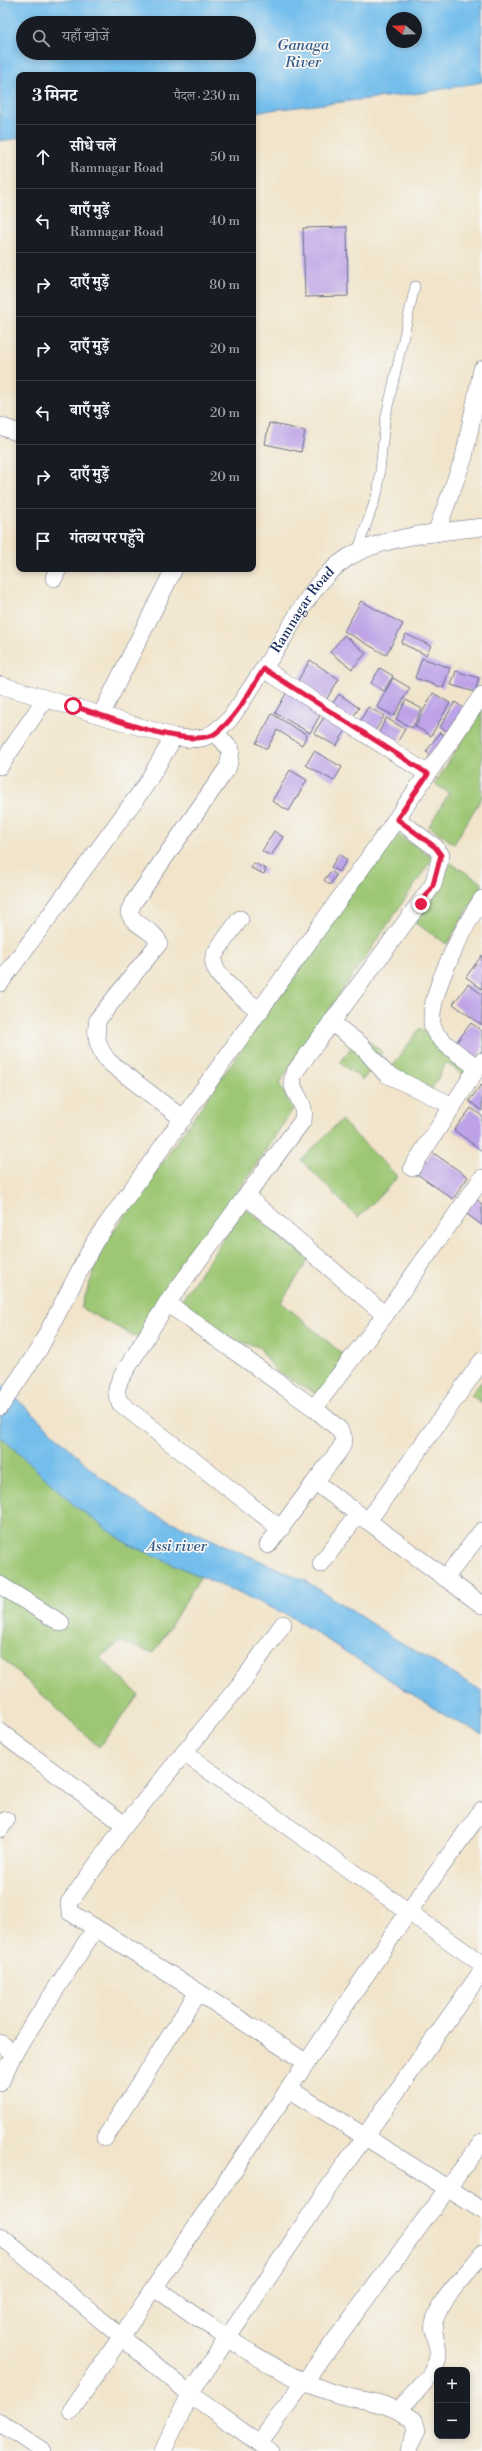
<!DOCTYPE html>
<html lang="hi">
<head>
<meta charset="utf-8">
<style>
	body { margin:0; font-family:"Libre Bodoni","Noto Serif Devanagari",serif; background:#242831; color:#f1f3f6 }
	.controls { position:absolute; right:12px; bottom:12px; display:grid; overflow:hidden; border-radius:8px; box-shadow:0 2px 6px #0003 }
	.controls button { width:36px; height:36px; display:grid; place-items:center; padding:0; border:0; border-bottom:1px solid #363941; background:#171b24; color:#f1f3f6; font:20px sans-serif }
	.compass { position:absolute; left:386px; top:12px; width:36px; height:36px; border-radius:50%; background:#171b24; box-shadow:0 2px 6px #0003; rotate:289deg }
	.stop { position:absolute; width:12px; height:12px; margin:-9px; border:3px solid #e11d48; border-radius:50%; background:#fff }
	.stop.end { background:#e11d48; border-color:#fff; box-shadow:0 1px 4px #0008 }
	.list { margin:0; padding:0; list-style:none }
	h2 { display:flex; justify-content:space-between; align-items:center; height:52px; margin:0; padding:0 16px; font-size:17px }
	h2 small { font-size:13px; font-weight:400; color:#9ea1a6 }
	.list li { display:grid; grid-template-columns:26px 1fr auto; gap:12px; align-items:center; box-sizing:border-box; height:64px; padding:0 16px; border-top:1px solid #363941 }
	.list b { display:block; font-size:15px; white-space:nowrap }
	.list p { margin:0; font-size:13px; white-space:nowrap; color:#9ea1a6 }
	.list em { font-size:13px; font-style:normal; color:#9ea1a6 }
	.icon { flex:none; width:22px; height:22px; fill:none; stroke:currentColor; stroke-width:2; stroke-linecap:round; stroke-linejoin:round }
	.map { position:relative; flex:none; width:482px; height:2451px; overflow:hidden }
	.search { position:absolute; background:#171b24; box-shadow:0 2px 6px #0003; left:16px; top:16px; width:240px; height:44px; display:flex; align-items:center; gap:10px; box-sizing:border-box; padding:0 14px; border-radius:22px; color:#9ea1a6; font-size:15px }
	.panel { position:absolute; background:#171b24; box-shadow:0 2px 6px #0003; left:16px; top:72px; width:240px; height:500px; border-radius:8px }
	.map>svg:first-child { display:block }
	.green { fill:#9ec774; stroke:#5c7b69 }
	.water { fill:#73beec; stroke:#4776a5; fill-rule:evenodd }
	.building { fill:#bda2e7 }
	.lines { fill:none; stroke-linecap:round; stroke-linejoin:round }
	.lane-casing { stroke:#666e84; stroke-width:10 }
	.street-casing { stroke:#666e84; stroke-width:18 }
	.lane { stroke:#fff; stroke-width:9 }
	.street { stroke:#fff; stroke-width:17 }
	.route { stroke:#e11d48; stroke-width:5 }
	.labels { text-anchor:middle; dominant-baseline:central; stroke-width:3.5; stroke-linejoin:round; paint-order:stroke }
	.street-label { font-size:14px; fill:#1b2f5e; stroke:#f6f6f2 }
	.water-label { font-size:15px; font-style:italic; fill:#355a89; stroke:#f6f6f2 }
</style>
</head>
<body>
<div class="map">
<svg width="482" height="2451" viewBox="0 0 482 2451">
	<rect width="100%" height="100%" fill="#f6f6f2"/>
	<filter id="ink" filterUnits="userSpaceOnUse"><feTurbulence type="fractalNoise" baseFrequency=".025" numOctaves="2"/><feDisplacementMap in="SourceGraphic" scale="8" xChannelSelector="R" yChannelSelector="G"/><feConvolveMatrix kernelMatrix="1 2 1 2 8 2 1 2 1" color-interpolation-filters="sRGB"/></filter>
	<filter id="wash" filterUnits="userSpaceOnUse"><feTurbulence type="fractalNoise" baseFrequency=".012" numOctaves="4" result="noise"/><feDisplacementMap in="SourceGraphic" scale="16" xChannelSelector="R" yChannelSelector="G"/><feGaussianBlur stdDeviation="0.9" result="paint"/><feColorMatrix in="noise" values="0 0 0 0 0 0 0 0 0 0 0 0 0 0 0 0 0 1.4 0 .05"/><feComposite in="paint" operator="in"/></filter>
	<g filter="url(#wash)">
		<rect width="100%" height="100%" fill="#f1e4ca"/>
		<g class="green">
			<path d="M482,709V797L454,844L429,826L449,793L435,784Z"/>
			<path d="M394,832L433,858L279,1083L293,1109L140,1339L81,1308L102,1248Z"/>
			<path d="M451,863L482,883V886L447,944L415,923Z"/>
			<path d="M420,1028L469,1066L464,1075L446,1063L432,1089L390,1070Z"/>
			<path d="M360,1035L383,1052L363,1080L340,1063Z"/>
			<path d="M341,1120L398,1177L358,1218L301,1160Z"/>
			<path d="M245,1208L309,1259L281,1302L346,1357L320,1396L276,1371L259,1347L193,1328L181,1301Z"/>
			<path d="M482,1381V1403L471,1395Z"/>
			<path d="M0,1420L207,1566L154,1653L120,1642L100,1657L139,1695L99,1747L0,1656Z"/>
		</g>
		<g class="water">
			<path d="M0,0H482V82L420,93L253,112V75H19V138L0,141ZM392,18H416V42H392ZM23,23H249V53H23Z"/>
			<path d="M0,1383L99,1476L147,1511L306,1581L392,1637L482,1691V1734L448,1717L288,1615L128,1544L75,1506L0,1436Z"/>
		</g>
		<g id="blocks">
			<g class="building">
				<path d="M347,227L348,296L305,297L303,228Z"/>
				<path d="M269,423L305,431L301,452L265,444Z"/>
				<path d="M361,601L403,624L386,655L344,631Z"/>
				<path d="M406,634L431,646L426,655L401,643Z"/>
				<path d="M344,635L366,653L352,669L330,652Z"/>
				<path d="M422,658L450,668L443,688L415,678Z"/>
				<path d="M310,660L339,679L326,700L297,682Z"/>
				<path d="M380,668L393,676L384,691L371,683Z"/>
				<path d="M456,671L479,678L475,692L451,685Z"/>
				<path d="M393,678L410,688L394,716L377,707Z"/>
				<path d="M288,690L323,710L310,733L275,713Z"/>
				<path d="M433,693L450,703L431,736L415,726Z"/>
				<path d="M339,694L359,708L350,721L330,707Z"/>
				<path d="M406,700L422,709L412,728L396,719Z"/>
				<path d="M455,702L465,709L450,733L440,727Z"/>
				<path d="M368,707L384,716L374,733L358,725Z"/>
				<path d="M272,714L307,735L302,745L277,730L267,749L256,743Z"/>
				<path d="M326,714L348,727L336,746L314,733Z"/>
				<path d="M386,718L405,729L395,746L377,736Z"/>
				<path d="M440,732L447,737L433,756L426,752Z"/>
				<path d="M314,751L342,767L334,781L306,765Z"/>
				<path d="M290,770L307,780L289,811L272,801Z"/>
				<path d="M274,831L283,837L271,856L262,851Z"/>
				<path d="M339,854L347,860L339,872L331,867Z"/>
				<path d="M254,863L266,869L264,874L251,868Z"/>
				<path d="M331,871L336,875L330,885L324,880Z"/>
				<path d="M482,955V989L466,977Z"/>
				<path d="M468,984L482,994V1025L453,1004Z"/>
				<path d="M471,1023L482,1031V1050L477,1058L456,1043Z"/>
				<path d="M481,1085L482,1086V1111L469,1101Z"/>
				<path d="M471,1108L482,1116V1151L454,1130Z"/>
				<path d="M432,1152L468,1177L453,1199L417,1174Z"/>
				<path d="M475,1198L482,1204V1225L464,1212Z"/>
			</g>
		</g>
	</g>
	<g filter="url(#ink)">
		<use href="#blocks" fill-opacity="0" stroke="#666e84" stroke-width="1"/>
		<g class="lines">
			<defs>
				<path id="lane" d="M357,552L378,491L385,420L415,286"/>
				<g id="street">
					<path d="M0,426L19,433"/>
					<path d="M436,533L464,457L482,369"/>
					<path d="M54,578L58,569"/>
					<path d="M264,669L428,774"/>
					<path id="s1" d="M0,685L174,737C202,742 210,738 230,719C246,695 262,672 277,648C299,614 319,570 358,552C395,535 442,532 482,527"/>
					<path d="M101,715L174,569"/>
					<path d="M0,766L45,699"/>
					<path d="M240,919C232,930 222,942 215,954C205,974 247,1000 260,1011"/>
					<path d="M0,983L145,786L174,737"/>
					<path d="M331,1022L361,1045L386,1074L453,1106"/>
					<path d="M478,1068C466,1059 442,1044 435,1032C419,1008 467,922 482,899"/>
					<path d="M183,1119L109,1062C98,1049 94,1036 98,1019L159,943C154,929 134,927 129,912L133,903L228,767L231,750L216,733"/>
					<path d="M412,1168L482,1061"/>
					<path d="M482,1178L385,1315L314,1408L339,1429L344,1439L341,1448L315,1482L482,1605"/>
					<path d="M246,1196L167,1303L314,1408"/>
					<path d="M167,1303L121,1378C116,1388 115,1393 120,1403L281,1529"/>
					<path d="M385,1315L246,1196L303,1120C307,1097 287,1093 294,1073L433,885L441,855L435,847L397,819"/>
					<path d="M0,1407L39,1349L95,1241L390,828L482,695"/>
					<path d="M368,1521L482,1361"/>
					<path d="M268,1545L315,1482"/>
					<path d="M321,1564L358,1514"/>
					<path d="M445,1578L482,1531"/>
					<path d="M0,1585L61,1623"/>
					<path d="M283,1624L242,1682L125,1825L69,1903L70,1912L198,1992L307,2063"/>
					<path d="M0,1732L125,1825"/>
					<path d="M184,1753L482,1964"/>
					<path d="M0,1829L6,1820"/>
					<path d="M0,2043L14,2053"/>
					<path d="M0,2083L14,2053L95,1929"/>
					<path d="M289,2089L482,2210"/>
					<path d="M105,2138L198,1992"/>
					<path d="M0,2236L190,2394L270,2451"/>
					<path d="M155,2288C203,2321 252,2358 305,2382C315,2386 326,2391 337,2394C368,2403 385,2400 414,2420L417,2430L408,2451"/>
					<path d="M399,2410C411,2395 437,2375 438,2355C439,2342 430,2332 435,2319C443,2295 467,2275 482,2254"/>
					<path d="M71,2411L409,1911L482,1810"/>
					<path d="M0,2423L43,2451"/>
					<path d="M259,2443L482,2142"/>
					<path d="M163,2451L190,2394L329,2187L482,1971"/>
				</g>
			</defs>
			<use href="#lane" class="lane-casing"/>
			<use href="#street" class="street-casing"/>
			<use href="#lane" class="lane"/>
			<use href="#street" class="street"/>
		</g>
	</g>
	<g class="lines" filter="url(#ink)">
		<path class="route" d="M73,706C103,715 192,751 216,733C237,717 250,690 264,669L428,774L397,819L435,847L441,855L433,885L421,904"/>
	</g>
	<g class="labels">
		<g class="street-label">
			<text stroke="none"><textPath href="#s1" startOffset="375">Ramnagar Road</textPath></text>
		</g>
		<g class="water-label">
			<text x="303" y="45">Ganaga<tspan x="303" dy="17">River</tspan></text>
			<text x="177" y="1546">Assi river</text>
		</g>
	</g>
</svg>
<div class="controls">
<button>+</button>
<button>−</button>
</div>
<svg class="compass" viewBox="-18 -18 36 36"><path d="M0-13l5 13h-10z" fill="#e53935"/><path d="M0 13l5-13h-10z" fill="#9ea1a6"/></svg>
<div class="stop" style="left:73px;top:706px"></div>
<div class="stop end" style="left:421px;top:904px"></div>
<div class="search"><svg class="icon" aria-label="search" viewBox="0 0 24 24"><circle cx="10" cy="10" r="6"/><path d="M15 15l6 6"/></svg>यहाँ खोजें</div>
<section class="panel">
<h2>3 मिनट<small>पैदल · 230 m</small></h2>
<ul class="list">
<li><svg class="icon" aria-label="ahead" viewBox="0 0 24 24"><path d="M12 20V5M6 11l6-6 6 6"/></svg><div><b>सीधे चलें</b><p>Ramnagar Road</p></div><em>50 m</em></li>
<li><svg class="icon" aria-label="left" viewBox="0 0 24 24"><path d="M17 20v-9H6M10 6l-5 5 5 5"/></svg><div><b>बाएँ मुड़ें</b><p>Ramnagar Road</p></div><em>40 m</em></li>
<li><svg class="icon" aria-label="right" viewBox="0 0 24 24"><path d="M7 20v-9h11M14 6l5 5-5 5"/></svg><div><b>दाएँ मुड़ें</b></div><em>80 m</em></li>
<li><svg class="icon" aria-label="right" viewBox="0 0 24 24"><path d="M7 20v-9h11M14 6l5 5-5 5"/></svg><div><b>दाएँ मुड़ें</b></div><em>20 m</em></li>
<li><svg class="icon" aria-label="left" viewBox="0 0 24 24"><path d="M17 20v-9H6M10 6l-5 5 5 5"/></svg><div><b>बाएँ मुड़ें</b></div><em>20 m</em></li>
<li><svg class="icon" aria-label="right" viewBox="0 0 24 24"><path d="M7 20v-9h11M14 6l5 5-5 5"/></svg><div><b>दाएँ मुड़ें</b></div><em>20 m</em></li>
<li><svg class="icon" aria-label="arrive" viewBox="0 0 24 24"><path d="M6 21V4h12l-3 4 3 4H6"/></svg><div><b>गंतव्य पर पहुँचे</b></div></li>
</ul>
</section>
</div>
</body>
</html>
